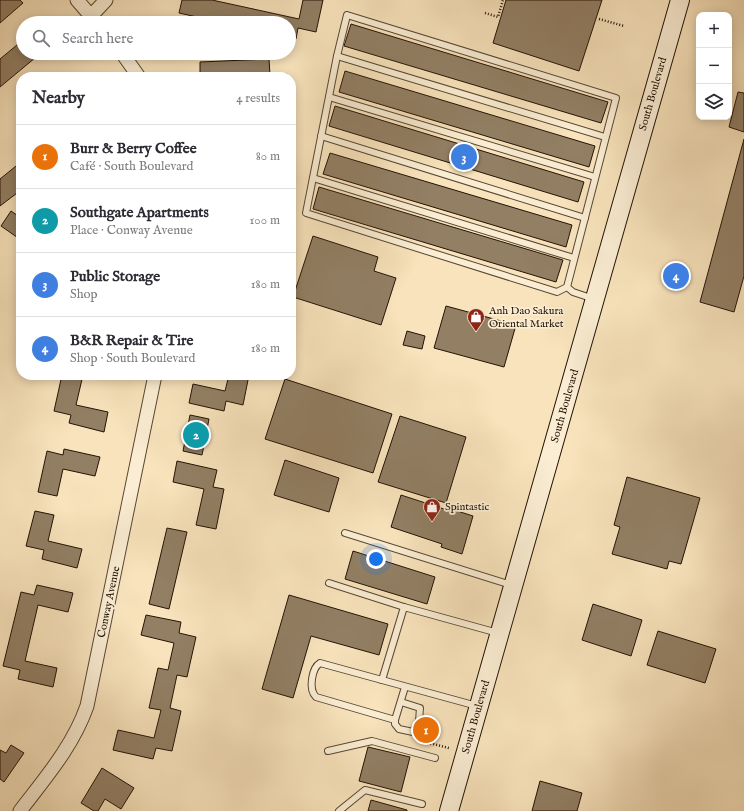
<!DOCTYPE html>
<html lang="en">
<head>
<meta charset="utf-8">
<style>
	body { margin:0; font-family:"IM FELL English",serif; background:#f2f2f3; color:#2b2b33 }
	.controls { position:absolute; right:12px; top:12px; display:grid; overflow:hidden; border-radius:8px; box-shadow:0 2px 10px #0003 }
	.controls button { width:36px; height:36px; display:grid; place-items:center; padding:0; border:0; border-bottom:1px solid #e1e1e2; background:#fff; color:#2b2b33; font:20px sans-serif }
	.you { position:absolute; left:376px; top:559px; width:14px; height:14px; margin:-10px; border:3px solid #fff; border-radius:50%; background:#1a73e8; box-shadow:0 0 0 6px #1a73e833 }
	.badge { display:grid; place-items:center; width:26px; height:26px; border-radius:50%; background:#8f2418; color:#fff; font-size:13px; font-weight:700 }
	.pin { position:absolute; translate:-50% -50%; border:2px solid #fff; box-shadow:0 1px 4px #0006 }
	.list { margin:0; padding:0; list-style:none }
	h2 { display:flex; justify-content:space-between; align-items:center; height:52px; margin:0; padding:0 16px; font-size:17px }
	h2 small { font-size:13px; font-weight:400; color:#7c7c81 }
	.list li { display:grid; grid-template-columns:26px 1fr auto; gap:12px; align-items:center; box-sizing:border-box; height:64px; padding:0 16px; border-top:1px solid #e1e1e2 }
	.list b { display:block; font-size:15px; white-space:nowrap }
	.list p { margin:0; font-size:13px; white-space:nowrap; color:#7c7c81 }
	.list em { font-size:13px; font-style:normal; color:#7c7c81 }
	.icon { flex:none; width:22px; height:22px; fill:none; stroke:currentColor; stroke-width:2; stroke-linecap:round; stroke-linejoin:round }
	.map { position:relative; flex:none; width:744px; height:811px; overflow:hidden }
	.search { position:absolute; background:#fff; box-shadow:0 2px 10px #0003; left:16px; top:16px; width:280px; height:44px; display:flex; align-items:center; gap:10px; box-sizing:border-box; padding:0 14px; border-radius:22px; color:#7c7c81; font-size:15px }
	.panel { position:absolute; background:#fff; box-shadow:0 2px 10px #0003; left:16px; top:72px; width:280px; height:308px; border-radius:16px }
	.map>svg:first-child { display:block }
	.building { fill:#927f64; stroke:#231305 }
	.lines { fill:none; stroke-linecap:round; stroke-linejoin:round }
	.service-casing { stroke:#584733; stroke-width:8 }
	.minor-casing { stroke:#584733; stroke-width:15 }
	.secondary-casing { stroke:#231305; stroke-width:20 }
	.path { stroke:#231305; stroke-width:2.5; stroke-dasharray:1 2; stroke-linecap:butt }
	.service { stroke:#faedd3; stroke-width:6 }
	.minor { stroke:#faedd3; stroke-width:13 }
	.secondary { stroke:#faedd3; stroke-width:18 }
	.labels { text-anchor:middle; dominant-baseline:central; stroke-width:3.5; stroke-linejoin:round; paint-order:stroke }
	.street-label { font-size:11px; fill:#231305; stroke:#faedd3 }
	.poi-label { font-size:11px; fill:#231305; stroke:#faedd3; text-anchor:start }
</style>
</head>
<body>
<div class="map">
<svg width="744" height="811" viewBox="0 0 744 811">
	<rect width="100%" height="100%" fill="#f8e3bc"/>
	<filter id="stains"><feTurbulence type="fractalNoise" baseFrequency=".005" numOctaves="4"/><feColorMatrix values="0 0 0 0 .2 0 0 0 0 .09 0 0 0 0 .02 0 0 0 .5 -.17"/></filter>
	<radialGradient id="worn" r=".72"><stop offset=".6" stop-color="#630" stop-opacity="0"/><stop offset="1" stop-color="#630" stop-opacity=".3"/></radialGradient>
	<g class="building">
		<path d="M0,0H20L23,3L0,23Z"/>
		<path d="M182,0H212L299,19L303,0H323L316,32L298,28L296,39L289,37V23H224L179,13Z"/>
		<path d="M506,0H602L579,71L493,43Z"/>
		<path d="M351,24L608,102L601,123L344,46Z"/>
		<path d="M23,40V53H41L0,87V59Z"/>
		<path d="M269,59L270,75L287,74V77H200V62Z"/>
		<path d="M345,71L595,146L589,167L339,92Z"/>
		<path d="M738,92L744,93V132L729,127Z"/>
		<path d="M335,106L584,182L578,202L329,126Z"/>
		<path d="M744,139V276L734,312L700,302Z"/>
		<path d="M330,153L572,225L566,247L323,174Z"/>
		<path d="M21,162V190L0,206V179Z"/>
		<path d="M319,187L563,260L556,282L313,209Z"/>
		<path d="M11,211L21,218V240L1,226Z"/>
		<path d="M313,236L378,257L374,271L396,278L381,325L293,297Z"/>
		<path d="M446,306L516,325L504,367L434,348Z"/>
		<path d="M407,331L425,336L422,349L403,345Z"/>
		<path d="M62,375H83L76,405L108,412L104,432L69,423L71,415L54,411Z"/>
		<path d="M229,375H249L243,405L226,401L224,411L189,403L193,384L225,391Z"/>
		<path d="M285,379L392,414L373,473L265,439Z"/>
		<path d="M190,415L209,419L202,455L183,451Z"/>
		<path d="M400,416L466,437L446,503L378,482Z"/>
		<path d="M64,449L100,457L95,476L63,469L57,496L38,492L47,451L63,455Z"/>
		<path d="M285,460L339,478L329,512L274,495Z"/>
		<path d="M177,461L217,470L213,487L224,489L216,529L196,525L204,489L173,482Z"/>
		<path d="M627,477L700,498L681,564L669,561L667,569L612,554L620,527L614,525Z"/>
		<path d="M401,495L450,511L451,509L473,516L462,554L441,547L442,544L391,527Z"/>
		<path d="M35,511L54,515L48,541L82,549L77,568L42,559L44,550L26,546Z"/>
		<path d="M167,528L187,532L169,609L149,604Z"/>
		<path d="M353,551L435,577L427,604L345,579Z"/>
		<path d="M37,585L73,593L68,612L38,605L25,661L57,668L53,687L18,679L20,670L3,666L21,592L34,595Z"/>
		<path d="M289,595L388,624L379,655L311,636L293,698L262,689Z"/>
		<path d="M593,604L642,620L631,656L582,640Z"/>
		<path d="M146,615L181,622L179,633L196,637L187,677L177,675L170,708L181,711L172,751L156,748L153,759L113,750L118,730L154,738L161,710L149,708L158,668L168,670L174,643L141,635Z"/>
		<path d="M658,631L716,649L705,683L647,665Z"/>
		<path d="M425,718L433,721L427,741L419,739Z"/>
		<path d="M11,745L24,753L4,782L0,779V750L6,753Z"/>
		<path d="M368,747L410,757L401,792L359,781Z"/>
		<path d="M102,768L134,788L121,809L105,799L98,811H94L81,803Z"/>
		<path d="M540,781L582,793L577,811H532Z"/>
		<path d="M371,800L407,810V811H368Z"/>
	</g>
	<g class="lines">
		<defs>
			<g id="service">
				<path d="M337,56L605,137"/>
				<path d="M329,97L595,177"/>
				<path d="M321,136L585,218"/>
				<path d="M313,178L574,258"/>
				<path d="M567,287L557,292L306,213L337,56L347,15L616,98L567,287L573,292L594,299"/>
				<path d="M345,533L511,585"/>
				<path d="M329,583L404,607"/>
				<path d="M382,680L320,663C312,668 308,689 316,697L395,720L405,687"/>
				<path d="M477,706L382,680L404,607L498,633"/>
				<path d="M395,720V724L399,729L413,732L419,721L420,708L401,702"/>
				<path d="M328,751L372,741L435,758"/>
				<path d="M339,811L365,790L422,804"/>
			</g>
			<g id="minor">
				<path d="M77,0L97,23"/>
				<path d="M91,16L106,0"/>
				<path d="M122,53L139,77"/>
				<path d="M20,811C46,777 73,746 87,706L155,375"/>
			</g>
			<path id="secondary" d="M449,811L680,0"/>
		</defs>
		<use href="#service" class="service-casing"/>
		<use href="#minor" class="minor-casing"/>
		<use href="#secondary" class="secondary-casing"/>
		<g class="path">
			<path d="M485,13L498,17L503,0"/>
			<path d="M599,19L624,26"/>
			<path d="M434,724L429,743L449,748"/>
		</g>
		<use href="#service" class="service"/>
		<use href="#minor" class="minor"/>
		<use href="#secondary" class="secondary"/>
	</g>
	<defs>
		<symbol id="shop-pin" viewBox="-11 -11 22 30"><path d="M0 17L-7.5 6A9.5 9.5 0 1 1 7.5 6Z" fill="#8f2418" stroke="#faedd3"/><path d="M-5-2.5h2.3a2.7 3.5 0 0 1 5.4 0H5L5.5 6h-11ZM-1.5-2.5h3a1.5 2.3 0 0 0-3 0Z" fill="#fff"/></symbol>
	</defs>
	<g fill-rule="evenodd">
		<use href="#shop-pin" x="466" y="307" width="20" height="27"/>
		<use href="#shop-pin" x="422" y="497" width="20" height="27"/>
	</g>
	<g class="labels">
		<g class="street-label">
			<text transform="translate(653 94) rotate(-74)">South Boulevard</text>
			<text transform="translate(565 406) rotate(-74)">South Boulevard</text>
			<text transform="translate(109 602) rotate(-78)">Conway Avenue</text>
			<text transform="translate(476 717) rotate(-74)">South Boulevard</text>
		</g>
		<g class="poi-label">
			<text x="489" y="311">Anh Dao Sakura<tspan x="489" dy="13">Oriental Market</tspan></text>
			<text x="445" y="507">Spintastic</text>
		</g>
	</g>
	<rect width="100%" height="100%" filter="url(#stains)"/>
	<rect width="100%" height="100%" fill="url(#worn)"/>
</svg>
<div class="controls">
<button>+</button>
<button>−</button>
<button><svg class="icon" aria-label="layers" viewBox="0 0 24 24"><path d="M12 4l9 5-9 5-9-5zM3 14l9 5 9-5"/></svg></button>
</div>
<div class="you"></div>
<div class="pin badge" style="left:426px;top:730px;background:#e8710a">1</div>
<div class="pin badge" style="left:196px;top:435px;background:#0f9aa8">2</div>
<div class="pin badge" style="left:464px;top:157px;background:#3f7fe0">3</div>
<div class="pin badge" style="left:676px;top:276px;background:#3f7fe0">4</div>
<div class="search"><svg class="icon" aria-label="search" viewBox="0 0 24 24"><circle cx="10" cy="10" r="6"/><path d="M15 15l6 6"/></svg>Search here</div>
<section class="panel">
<h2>Nearby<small>4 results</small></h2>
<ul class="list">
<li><span class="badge" style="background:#e8710a">1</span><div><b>Burr &amp; Berry Coffee</b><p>Café · South Boulevard</p></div><em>80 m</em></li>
<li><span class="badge" style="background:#0f9aa8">2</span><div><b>Southgate Apartments</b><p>Place · Conway Avenue</p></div><em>100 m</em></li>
<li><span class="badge" style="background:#3f7fe0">3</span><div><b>Public Storage</b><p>Shop</p></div><em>180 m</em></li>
<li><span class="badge" style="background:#3f7fe0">4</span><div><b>B&amp;R Repair &amp; Tire</b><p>Shop · South Boulevard</p></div><em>180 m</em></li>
</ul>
</section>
</div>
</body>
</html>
